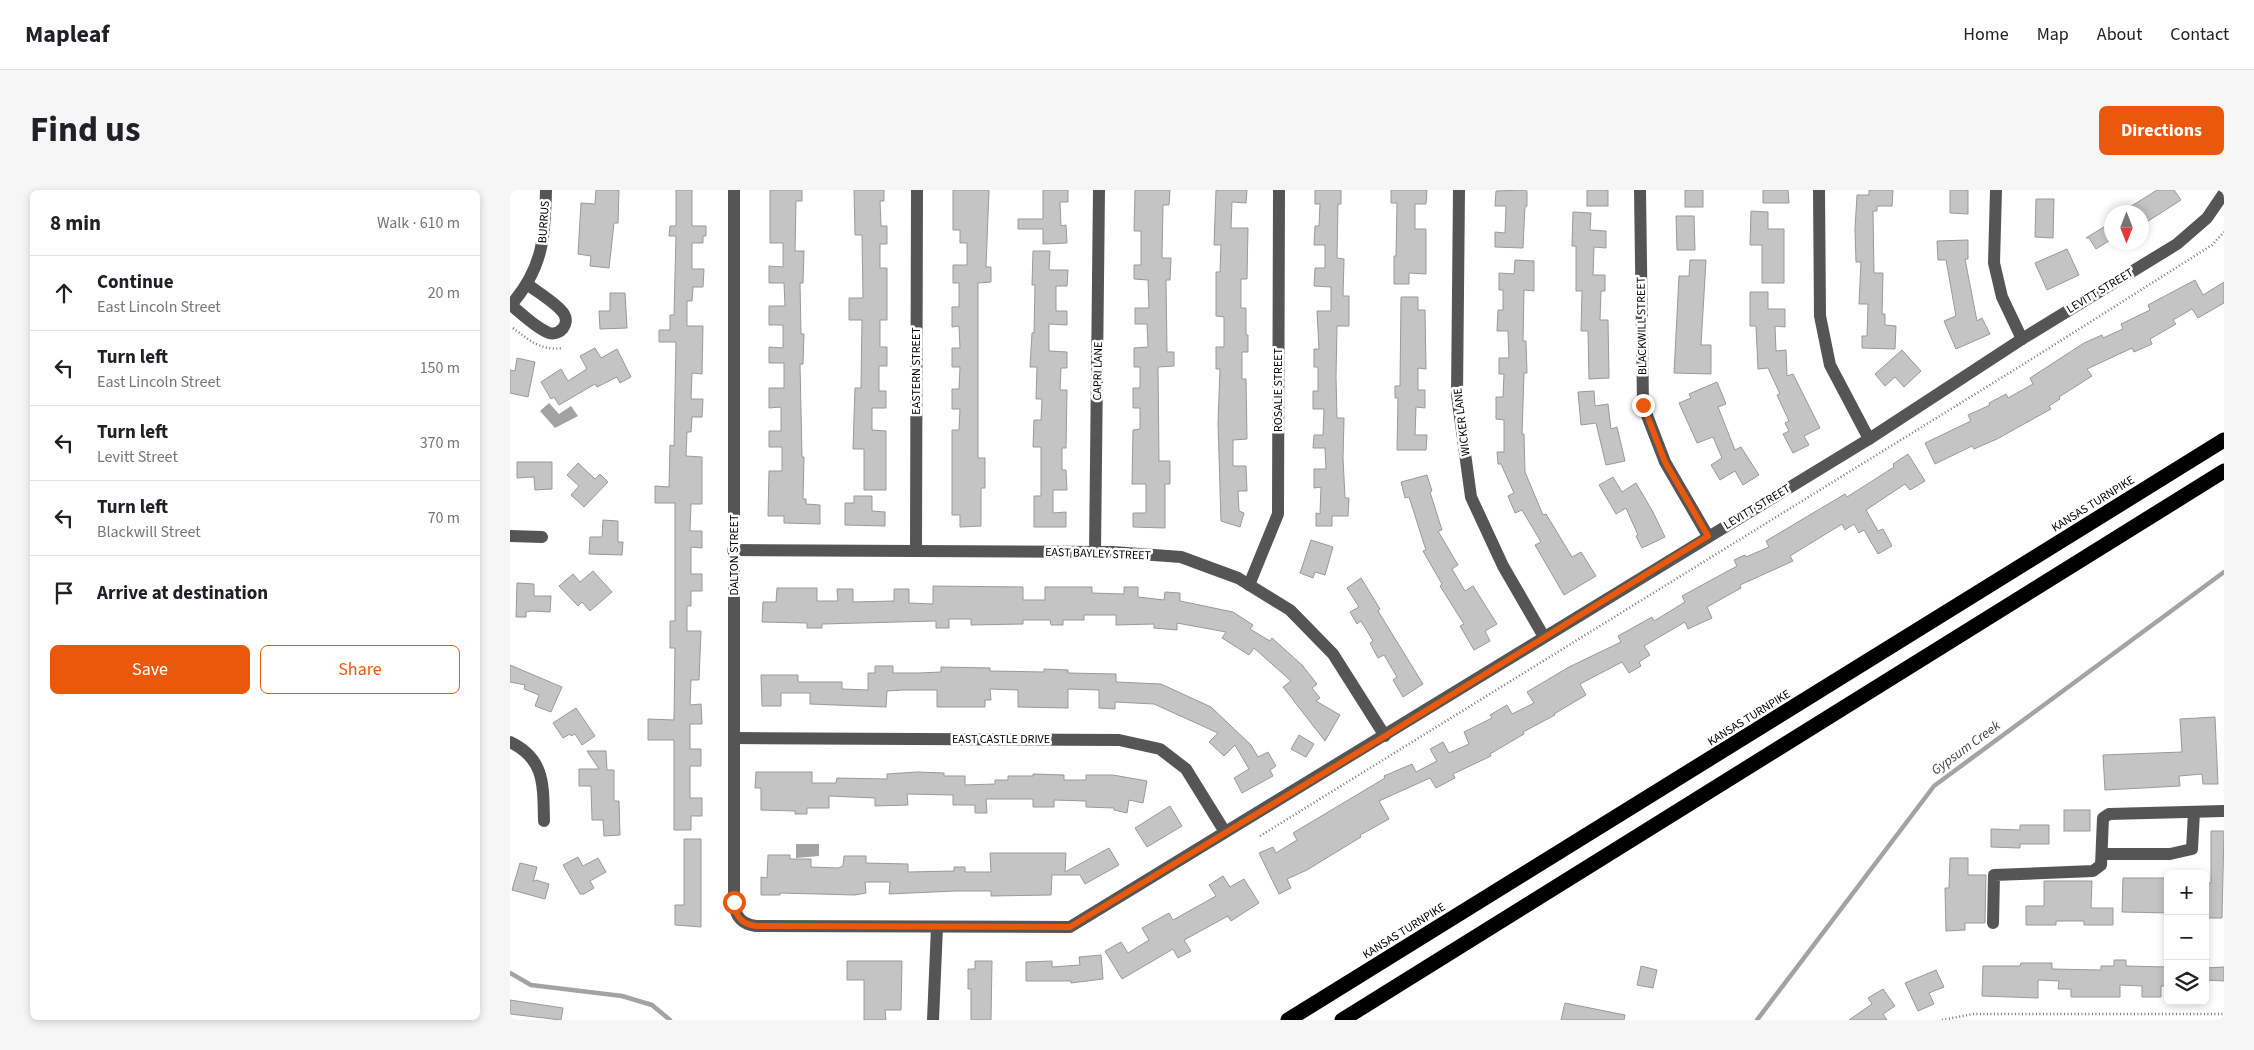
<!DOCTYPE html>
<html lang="en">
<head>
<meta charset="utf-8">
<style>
	body { margin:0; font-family:"Source Sans 3",sans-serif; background:#f6f6f6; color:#202124 }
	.controls { position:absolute; right:15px; bottom:15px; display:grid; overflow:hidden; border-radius:8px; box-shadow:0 2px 8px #0003 }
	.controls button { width:45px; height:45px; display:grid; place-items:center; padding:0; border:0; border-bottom:1px solid #e0e0e0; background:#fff; color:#202124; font:25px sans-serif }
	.compass { position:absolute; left:1594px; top:15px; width:45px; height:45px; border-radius:50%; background:#fff; box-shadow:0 2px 8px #0003; rotate:180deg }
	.stop { position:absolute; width:15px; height:15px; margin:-11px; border:4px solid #ea580c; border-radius:50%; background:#fff }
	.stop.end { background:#ea580c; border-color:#fff; box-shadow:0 1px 5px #0008 }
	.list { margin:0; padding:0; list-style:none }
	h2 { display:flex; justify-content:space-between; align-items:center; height:65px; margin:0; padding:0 20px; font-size:21px }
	h2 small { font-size:16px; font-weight:400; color:#757577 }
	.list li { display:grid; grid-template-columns:32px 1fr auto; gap:15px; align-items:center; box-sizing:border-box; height:75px; padding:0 20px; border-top:1px solid #e0e0e0 }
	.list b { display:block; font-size:19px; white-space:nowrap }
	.list p { margin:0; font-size:16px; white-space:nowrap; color:#757577 }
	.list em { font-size:16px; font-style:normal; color:#757577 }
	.actions { display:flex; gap:10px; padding:15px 20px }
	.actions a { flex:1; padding:11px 0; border:1px solid #ea580c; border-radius:8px; text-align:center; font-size:18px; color:#ea580c }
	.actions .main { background:#ea580c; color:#fff }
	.icon { flex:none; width:28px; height:28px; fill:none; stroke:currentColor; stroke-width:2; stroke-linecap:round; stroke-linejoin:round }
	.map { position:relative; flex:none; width:1714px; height:830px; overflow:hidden; border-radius:8px }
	header { display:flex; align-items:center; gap:30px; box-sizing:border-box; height:70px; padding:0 25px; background:#fff; border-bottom:1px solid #e0e0e0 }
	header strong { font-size:24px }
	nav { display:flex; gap:28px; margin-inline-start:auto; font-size:18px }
	.intro { display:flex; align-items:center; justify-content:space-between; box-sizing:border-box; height:120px; padding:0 30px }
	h1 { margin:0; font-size:35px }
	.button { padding:12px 22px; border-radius:8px; background:#ea580c; color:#fff; font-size:18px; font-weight:700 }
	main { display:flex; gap:30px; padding:0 30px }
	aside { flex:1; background:#fff; border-radius:8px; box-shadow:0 2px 8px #0003 }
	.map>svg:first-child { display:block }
	.water { fill:#a3a3a3 }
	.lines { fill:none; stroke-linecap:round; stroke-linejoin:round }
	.stream { stroke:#a3a3a3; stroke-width:4.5 }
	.building { fill:#c4c4c4; stroke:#999 }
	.path { stroke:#777; stroke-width:2.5; stroke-dasharray:1 2.5; stroke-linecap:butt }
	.minor { stroke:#555; stroke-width:12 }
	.highway { stroke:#000; stroke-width:15 }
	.route { stroke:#ea580c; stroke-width:6 }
	.labels { text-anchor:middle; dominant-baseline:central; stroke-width:5; stroke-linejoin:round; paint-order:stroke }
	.street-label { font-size:12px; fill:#000; stroke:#fff }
	.water-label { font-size:14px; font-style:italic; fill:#444; stroke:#fff }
</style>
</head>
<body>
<header>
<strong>Mapleaf</strong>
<nav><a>Home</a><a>Map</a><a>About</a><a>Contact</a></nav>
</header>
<div class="intro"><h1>Find us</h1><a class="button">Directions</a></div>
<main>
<aside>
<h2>8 min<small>Walk · 610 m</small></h2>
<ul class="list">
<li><svg class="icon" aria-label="ahead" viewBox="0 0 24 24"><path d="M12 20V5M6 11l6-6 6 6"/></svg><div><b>Continue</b><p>East Lincoln Street</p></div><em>20 m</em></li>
<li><svg class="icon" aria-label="left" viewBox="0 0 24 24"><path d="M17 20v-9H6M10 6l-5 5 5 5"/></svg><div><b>Turn left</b><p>East Lincoln Street</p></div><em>150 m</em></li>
<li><svg class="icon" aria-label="left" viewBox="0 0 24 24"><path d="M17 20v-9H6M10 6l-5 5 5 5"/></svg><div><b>Turn left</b><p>Levitt Street</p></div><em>370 m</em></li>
<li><svg class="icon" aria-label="left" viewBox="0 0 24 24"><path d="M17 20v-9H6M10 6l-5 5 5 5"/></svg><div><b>Turn left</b><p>Blackwill Street</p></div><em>70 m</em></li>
<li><svg class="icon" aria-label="arrive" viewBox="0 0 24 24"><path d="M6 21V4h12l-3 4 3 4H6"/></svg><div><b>Arrive at destination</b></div></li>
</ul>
<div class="actions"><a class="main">Save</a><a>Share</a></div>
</aside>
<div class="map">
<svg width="1714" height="830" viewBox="0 0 1714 830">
	<rect width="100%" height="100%" fill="#fff"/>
	<g class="water">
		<path d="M39,213L49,224L61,216L68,226L45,238L30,221Z"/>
		<path d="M286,654H309V666L286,668Z"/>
	</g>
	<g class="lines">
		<g class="stream">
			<path d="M0,783L21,795L112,806L142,815L160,830"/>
			<path d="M1247,830L1424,596L1714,382"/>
		</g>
	</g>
	<g class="building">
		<path d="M86,0H109L108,33H104L99,78L80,76L81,66L68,64L71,13L85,14Z"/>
		<path d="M166,0H182V36H196V46H193V53H182V79H194L193,97H183L182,111H177V136H193L192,184L182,183L181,209H193L192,227H182L181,242H177L176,266L192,267V314H181L180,341H192V358L181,357V384H192V401H181V416H177V441H191L189,490H181L180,515L191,514L192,534H180V559H191V576H180V608H192V626H181V640H164V550H138V529L164,530L165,458H160V431H165V313H145V296L159,297L160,255L164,256L166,152H149V140H160V125H164L166,46H159L160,36H166Z"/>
		<path d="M260,0H292V11H286L285,61H294L293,93H290L291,144H294L293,174H290L292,267H294L293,309H296V314L310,315V334L274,333V326H258L259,281H272V257H259V241H271V217L259,218V198H274V173H259V157L273,158V135H259V116H275L274,93H259V76L273,77V53H260Z"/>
		<path d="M344,0H374V11H370L371,36H377V54H370V78H377V130H370V157H377V176H369V201H376V218H362V240L376,241V300H354V259H343L345,198H351L352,130H339V108H353L352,45H345Z"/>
		<path d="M443,0H479L476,77H481V92L468,93V268H475V298H471V336L450,337V325H442V240H449L450,219H442V199H449L450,177H442V158H450L449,136L442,137V117H449V93H443V75H457V53H450V40H443Z"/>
		<path d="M533,0H558V12H550L551,36L556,35L557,53L533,54V39H508V29H533Z"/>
		<path d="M625,0H660L659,15H653L652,68H661L660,90H656L657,162H664V176L648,177L649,271H660V294H655V338L623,337V323H636V294H622L623,240L630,239V218H623V198H630V177H624V158L638,157L637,134H625V118H639L638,90L624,89V75H631V41H624Z"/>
		<path d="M706,0H737L736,13L722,12L721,38H738L737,89H731V118H736V145H738V162H732V189H736L737,249L723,250V276H736L737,301H728L729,321L734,323L730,337L711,331L708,233L710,179H706V157H714V127L706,126V82H710L711,55H704Z"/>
		<path d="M805,0H831V14H828L827,68L834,69L833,106H839V136H827L826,187L827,228H834L833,268L835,308H839L838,326H822V336H806V323L810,324L811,297L804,298V279H816L815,258H803L804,245H813L814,219H803V201H808V177H804V159H809L807,121H821V97L804,96L805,78H815V55H804L805,36H809L810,14H805Z"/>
		<path d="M881,0H917L916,14H905V39H916V84L899,83V94H884V66H886L887,13H881Z"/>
		<path d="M1015,0L1017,1V16H1015L1013,58L985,57V42L995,43L996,16H985L986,1Z"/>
		<rect x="1077" y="0" width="21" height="16"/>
		<rect x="1175" y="0" width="18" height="17"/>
		<path d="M1253,0H1278L1279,13H1253Z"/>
		<path d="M1359,0H1383L1382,16H1367V21H1363L1364,83H1373L1372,124H1375V135L1386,136L1385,159L1352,158V146H1357L1358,114H1349L1351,72H1346L1345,39L1347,5H1359Z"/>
		<path d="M1440,0H1458V24L1440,23Z"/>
		<path d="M1647,0H1664L1671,10L1632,35V22H1612Z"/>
		<path d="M1526,9H1544L1543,48L1525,47Z"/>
		<path d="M1241,21L1258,22V39H1274V93H1252V55H1240Z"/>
		<path d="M1063,22L1081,23L1080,40L1096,41V58L1084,57L1083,85H1095V101H1091L1090,130H1098L1099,188L1079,189L1078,141H1071L1072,101H1066V56H1062Z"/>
		<path d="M1166,26H1184L1185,60H1167Z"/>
		<path d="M1602,32V49L1586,59L1579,48H1576Z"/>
		<path d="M1458,50V69H1455L1467,131L1472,128L1480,144L1446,159L1434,131L1446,126L1436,70H1428L1427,51Z"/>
		<path d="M1557,59L1569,85L1537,100L1525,73Z"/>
		<path d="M523,61H540L539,80H558L557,96H546V121H557V135L539,134V161L557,162V178H551L550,200H557L556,258H552V280H556L557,300H543V323L556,322V337H524V306H531V257H523L524,230H531L532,209H526L527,177H520L522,143H524L525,95H522Z"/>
		<path d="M1005,70L1024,71V101L1014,100L1013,151H1016L1017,183H1014L1012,244H1014L1015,282L1033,325L1036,324L1062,367L1071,362L1086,386L1054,405L1025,355L1031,352L1012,320L1005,323L998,306L1004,303L991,274H988L987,262H994V230L986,229V207H993L994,184H989V168H999L998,141H987L988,120H993V100H989V83L1004,84Z"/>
		<path d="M1180,70H1196L1191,155H1201V184L1164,183L1169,86H1179Z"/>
		<path d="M1685,90L1693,105L1714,92V113L1688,128L1682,119L1663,130L1666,134L1640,149L1642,154L1624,162L1622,158L1577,179L1582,186L1549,207L1550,209L1539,216L1541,219L1487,249L1464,259L1462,256L1425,274L1415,253L1461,231L1458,225L1480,215L1479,213L1496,204L1498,208L1523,194L1520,188L1574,153L1592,145L1593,148L1613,139L1611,134L1640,120L1638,115Z"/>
		<path d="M1240,102H1258V119H1275V137L1265,136L1266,161L1276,160L1277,186L1283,184L1310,238L1294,246L1299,255L1283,263L1273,244L1279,241L1275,233L1279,231L1267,205L1270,204L1258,178L1248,179L1246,136H1240Z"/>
		<path d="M100,103H115L117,138L90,139L89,121H100Z"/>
		<path d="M891,107H908V120H915L916,179L908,178V200H915V218L906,217L905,245H917L916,260H887L888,208H885V196H890Z"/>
		<path d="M85,158L91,168L107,159L121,187L110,193L107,187L87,197L85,194L49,215L44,207L41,209L31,192L51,179L58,191L77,179L70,166Z"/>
		<path d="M1392,160L1411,181L1394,197L1385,187L1375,196L1365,184Z"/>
		<path d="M7,168L25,172L18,207L0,203V180L5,181Z"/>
		<path d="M1207,192L1216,214L1208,217L1225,260L1231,257L1249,285L1233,295L1225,281L1210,290L1201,275L1212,268L1203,247L1187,253L1169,213L1181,208L1179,204Z"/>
		<path d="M1084,201L1085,216L1098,214L1101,239L1107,237L1115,271L1096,275L1086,233L1071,235L1068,202Z"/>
		<path d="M1398,264L1415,291L1400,300L1395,294L1356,320L1368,341L1373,339L1382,356L1368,364L1354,340L1349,343L1344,334L1335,340L1332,334L1280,366L1283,371L1230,395L1231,398L1197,417L1202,428L1178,439L1175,432L1134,456L1140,465L1129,472L1131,476L1119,483L1112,472L1070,494L1076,505L1044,524L1045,525L1013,542L1014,544L980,564L981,566L943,584L945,588L926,598L920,588L869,611L879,629L850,645L851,647L797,680L777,689L781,698L769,704L749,663L763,657L766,663L787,650L783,643L875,588L874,586L902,574L906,582L927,571L920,559L933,552L939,563L959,554L954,542L982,528L980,525L997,515L1002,524L1024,513L1017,502L1059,477L1111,452L1108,446L1142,427L1144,431L1175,412L1172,406L1227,376L1224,370L1235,365L1236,367L1259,357L1256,351L1335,304L1337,307L1384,277L1383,274Z"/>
		<path d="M7,272H42V299L25,300L24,287L7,288Z"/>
		<path d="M68,273L85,289L90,284L98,292L74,317L61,305L69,296L57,285Z"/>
		<path d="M917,285L922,301L920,302L932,340L928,341L948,375L942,379L955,401L963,396L987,434L975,441L980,451L964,460L950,436L954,434L930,396L932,394L913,361L916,360L899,307L895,308L891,292Z"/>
		<path d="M1103,287L1112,302L1126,293L1143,322L1155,347L1132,358L1126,346L1128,345L1116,318L1106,324L1089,295Z"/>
		<path d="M344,306H362V321L375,322V336L335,335V313H344Z"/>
		<path d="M93,330L108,331V352H113L112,365L79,364L80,347H92Z"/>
		<path d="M801,350L823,357L815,385L805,382L803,388L790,383Z"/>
		<path d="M83,381L102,402L80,421L72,412L68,416L49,396L63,384L70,392Z"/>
		<path d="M851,388L870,419L868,421L913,494L893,507L883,490L887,487L874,465L868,468L860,453L863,451L851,431L847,434L840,422L849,417L837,398Z"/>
		<path d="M7,393L24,394V406H41L40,422L22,421L16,422V427H6Z"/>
		<path d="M423,396L513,397V410H535V397H582V403L614,404V397H628V407L654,410L655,402L670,403V411L723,422L743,435L740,439L760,451L762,448L792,475L807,494L802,498L810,508L806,511L830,525L815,551L773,497L781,491L744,458L739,465L712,448L716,442L667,433V440L644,438V434L606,435V425H574V430H553V435H541L540,430H513V434L461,435V429H439V438H426V431L312,434V438H297V433L252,432L253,412H266L267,398H307V411H328L327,399H343V412L384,411V399H399V413L423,414Z"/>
		<path d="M0,475L52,497L41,522L25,516L29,505L14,499L15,495L0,492Z"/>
		<path d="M365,476H383V483H409L431,482V477L480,478V481L534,482V479L558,480V483L606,484V492L651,494L701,517L741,555L748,567L758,562L766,576L760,580L763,586L732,603L724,588L739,579L725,555L714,566L699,552L708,543L644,514L605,512V519L589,518V500L558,499V518L508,517V500L480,499L481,510H475V517H427V500H393L377,501L376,517L300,514V503H271V516H252L251,485H288V492H332V499L358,500V483H365Z"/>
		<path d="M66,518L85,546L72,555L65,544L61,546L60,544L53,548L43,533Z"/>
		<path d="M1705,527L1708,594H1693L1692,584L1669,586L1670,596L1595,600L1593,565L1672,562L1670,529Z"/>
		<path d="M789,545L804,554L796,567L781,559Z"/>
		<path d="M77,561H96L97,580H104V611H109L110,645L94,646L93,630H82L81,596H69V579H89Z"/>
		<path d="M246,582H302V593H326L327,588L377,589V584L407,582L434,583V586H455V595L485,594V590H498V586H523V584L554,585V590H576V585H603L637,591L633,613L619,610L617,623L604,620V618L576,617V611L544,610V617H523V609H476L477,623H465V615H443V605L397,604L398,615L365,616V608L319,606V618H297V624H285V621L251,620V598H245Z"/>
		<path d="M660,616L672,636L637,657L625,638Z"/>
		<rect x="1554" y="620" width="26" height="21"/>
		<path d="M1510,635H1539V654H1510V658L1481,657V639L1510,640Z"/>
		<path d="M1701,641H1714L1712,728H1695V693H1701Z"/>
		<path d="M174,649H191V737L165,735V715H174Z"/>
		<path d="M599,658L609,675L575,694L570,685H542L541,705L481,706V701H445L379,704L380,692H355L356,703L345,705L270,703V705H251V687L257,688L258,665H280V669H301V677L328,678L333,676L334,666H356V673L398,674V682L444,681V677H455V682H481L480,663H556L555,682Z"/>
		<path d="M68,667L73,676L88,668L96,682L80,691L84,698L74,704H70L53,675Z"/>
		<path d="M1440,668H1458V685H1476L1475,733H1455V740L1436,741L1435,698H1439Z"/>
		<path d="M10,673L27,677L23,692L26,690L39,694L35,709L2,700Z"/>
		<path d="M713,686L720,697L734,689L749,713L721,731L718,726L674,750L681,761L668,768L663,759L612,789L595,761L611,752L618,763L639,750L632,738L659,723L663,730L706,706L699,695Z"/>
		<path d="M1613,688H1658V723L1612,722Z"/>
		<path d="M1534,691H1582L1581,718H1603V735H1574V731H1546V735H1516V716H1534Z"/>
		<path d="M591,765L593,789L561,793V791H516V772L542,771V777L570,775L569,767Z"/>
		<path d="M1604,770H1616V776L1658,777V796H1651V807H1632V796L1610,795V807H1561V799H1548L1549,791L1528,790V808L1472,806L1473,776H1510L1511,773H1542V779L1591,780V776H1604Z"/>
		<path d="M337,771H392L391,820H375L376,830H354V790H337Z"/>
		<path d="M465,771H482L481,830H461V799H458V779H465Z"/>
		<path d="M1131,776L1147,780L1143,798L1127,795Z"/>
		<path d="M1714,777V791L1695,790V778Z"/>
		<path d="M1426,780L1434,797L1419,803L1424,814L1408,821L1395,793Z"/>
		<path d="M1373,799L1385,816L1373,824L1377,830H1339L1362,814L1358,808Z"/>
		<path d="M0,810L53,818L51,830L0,824Z"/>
		<path d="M1055,813L1115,825L1114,830H1051Z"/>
	</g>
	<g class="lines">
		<g class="path">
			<path d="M3,138C19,150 31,161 52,158"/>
			<path d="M750,646L1517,172L1702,55L1714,42"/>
			<path d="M1432,830L1463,824H1714"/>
		</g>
		<g class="minor">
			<path d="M224,0V712C225,726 231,734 246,736L560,737L1359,249L1512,149L1667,54L1697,28L1714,3"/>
			<path d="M949,0L947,205L961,307L993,376L1034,447"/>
			<path d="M1130,0L1133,215L1155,272L1198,346"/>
			<path d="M1309,0L1310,126L1320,175L1359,249"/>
			<path d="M1486,0L1484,73L1492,107L1512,149"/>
			<path d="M1,115C12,124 26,138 39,143C50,146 60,134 54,124C48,114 27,102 17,94"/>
			<path d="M0,116C33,79 35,47 36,0"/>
			<path d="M0,346L32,347"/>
			<path d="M223,360L603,362L671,367L728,388L780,420L823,464L875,546"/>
			<path d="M406,361L407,0"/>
			<path d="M585,362L589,0"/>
			<path d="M739,395L768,324L769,0"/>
			<path d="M224,548L609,550L650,559L676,579L715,642"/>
			<path d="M0,552C36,569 33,597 34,631"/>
			<path d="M1592,664H1660L1682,659L1684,622"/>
			<path d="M1483,733L1484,685L1583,681L1591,675L1593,628L1599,624L1714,621"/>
			<path d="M423,830L427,737"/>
		</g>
		<g class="highway">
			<path d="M778,830L1714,250"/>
			<path d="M832,830L1714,281"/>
		</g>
	</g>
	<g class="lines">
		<path class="route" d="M224,712C225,726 231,734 246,736L560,737L875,546L1198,346L1155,272L1133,215"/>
	</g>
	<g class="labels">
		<g class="street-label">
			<text transform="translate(34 32) rotate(-86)">BURRUS</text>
			<text transform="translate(1590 101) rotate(-31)">LEVITT STREET</text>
			<text transform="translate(1132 136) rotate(-91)">BLACKWILL STREET</text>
			<text transform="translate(406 181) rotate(-90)">EASTERN STREET</text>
			<text transform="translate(588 181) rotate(-89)">CAPRI LANE</text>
			<text transform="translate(768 200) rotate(-90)">ROSALIE STREET</text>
			<text transform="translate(952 232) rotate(-97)">WICKER LANE</text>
			<text transform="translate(1583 314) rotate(-32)">KANSAS TURNPIKE</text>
			<text transform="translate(1247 317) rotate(-31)">LEVITT STREET</text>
			<text transform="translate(588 364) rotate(2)">EAST BAYLEY STREET</text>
			<text transform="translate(224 365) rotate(-90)">DALTON STREET</text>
			<text transform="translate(1239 528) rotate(-32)">KANSAS TURNPIKE</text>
			<text x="491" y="549">EAST CASTLE DRIVE</text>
			<text transform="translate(894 741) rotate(-32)">KANSAS TURNPIKE</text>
		</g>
		<g class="water-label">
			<text transform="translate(1456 558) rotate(-36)">Gypsum Creek</text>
		</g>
	</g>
</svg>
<div class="controls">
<button>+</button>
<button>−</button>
<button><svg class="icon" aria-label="layers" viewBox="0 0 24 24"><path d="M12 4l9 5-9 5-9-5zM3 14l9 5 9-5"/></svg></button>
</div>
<svg class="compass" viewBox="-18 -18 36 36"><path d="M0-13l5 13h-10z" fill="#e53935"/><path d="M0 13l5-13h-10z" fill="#757577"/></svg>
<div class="stop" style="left:224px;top:712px"></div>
<div class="stop end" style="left:1133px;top:215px"></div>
</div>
</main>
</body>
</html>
